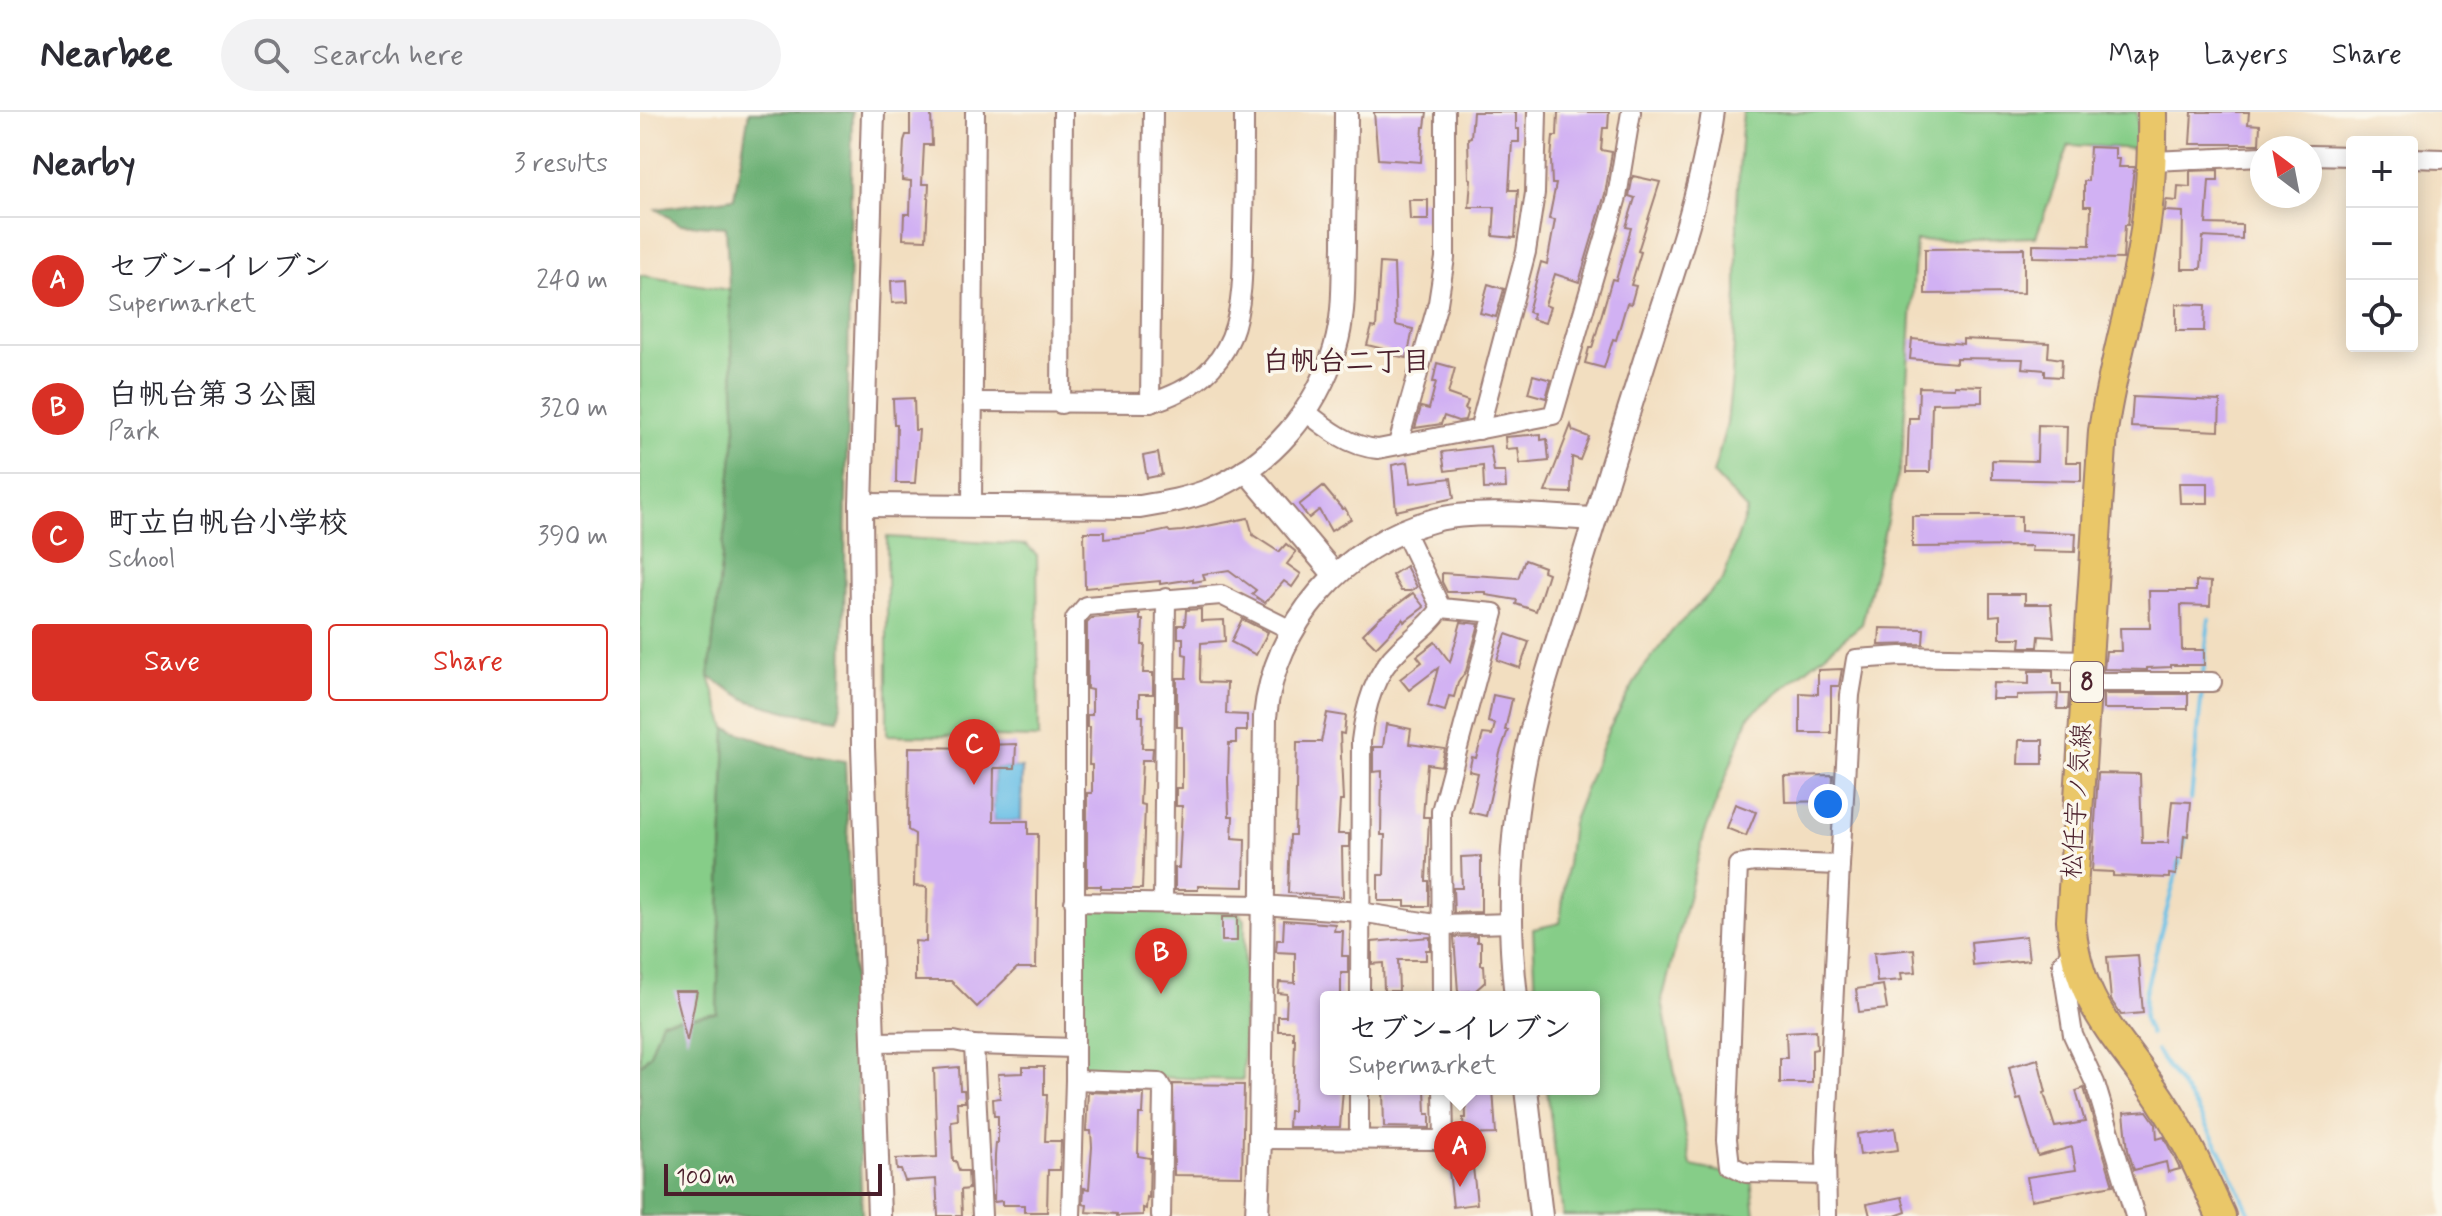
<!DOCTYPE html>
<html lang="en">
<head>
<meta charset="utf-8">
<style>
	body { margin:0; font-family:Mynerve,"Klee One",sans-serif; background:#f2f2f3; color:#2b2b33 }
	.controls { position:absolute; right:24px; top:24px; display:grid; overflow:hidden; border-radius:8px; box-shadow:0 4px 20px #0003 }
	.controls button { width:72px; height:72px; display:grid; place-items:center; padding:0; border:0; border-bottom:2px solid #e1e1e2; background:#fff; color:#2b2b33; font:40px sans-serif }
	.compass { position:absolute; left:1610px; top:24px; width:72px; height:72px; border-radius:50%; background:#fff; box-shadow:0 4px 20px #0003; rotate:328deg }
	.scale { position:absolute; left:24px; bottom:20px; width:218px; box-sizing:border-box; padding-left:8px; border:4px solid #4a1f2b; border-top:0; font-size:22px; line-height:28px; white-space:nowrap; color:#4a1f2b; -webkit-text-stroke:6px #fbf7ec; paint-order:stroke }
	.you { position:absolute; left:1188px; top:692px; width:28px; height:28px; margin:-20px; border:6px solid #fff; border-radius:50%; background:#1a73e8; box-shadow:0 0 0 12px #1a73e833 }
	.badge { display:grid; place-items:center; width:52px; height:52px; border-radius:50%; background:#d93025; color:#fff; font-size:26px; font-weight:700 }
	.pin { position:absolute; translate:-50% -66px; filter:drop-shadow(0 2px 4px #0008) }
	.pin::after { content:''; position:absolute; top:42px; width:28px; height:24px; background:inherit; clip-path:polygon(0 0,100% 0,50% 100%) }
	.popup { position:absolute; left:680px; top:879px; width:280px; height:104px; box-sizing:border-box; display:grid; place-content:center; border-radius:8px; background:#fff; filter:drop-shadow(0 2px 6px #0005); font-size:26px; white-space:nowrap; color:#7c7c81 }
	.popup b { font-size:30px; color:#2b2b33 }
	.popup::after { content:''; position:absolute; left:50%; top:100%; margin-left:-16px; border:16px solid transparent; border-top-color:#fff }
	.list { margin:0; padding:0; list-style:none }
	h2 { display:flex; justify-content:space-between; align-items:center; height:104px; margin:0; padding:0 32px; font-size:34px }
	h2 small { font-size:26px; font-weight:400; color:#7c7c81 }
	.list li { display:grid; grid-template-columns:52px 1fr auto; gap:24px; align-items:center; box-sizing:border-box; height:128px; padding:0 32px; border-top:2px solid #e1e1e2 }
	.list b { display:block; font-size:30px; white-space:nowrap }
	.list p { margin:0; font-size:26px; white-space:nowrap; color:#7c7c81 }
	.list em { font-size:26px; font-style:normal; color:#7c7c81 }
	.actions { display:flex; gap:16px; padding:24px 32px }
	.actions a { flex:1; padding:18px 0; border:2px solid #d93025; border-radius:8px; text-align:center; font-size:28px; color:#d93025 }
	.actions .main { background:#d93025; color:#fff }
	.icon { flex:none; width:44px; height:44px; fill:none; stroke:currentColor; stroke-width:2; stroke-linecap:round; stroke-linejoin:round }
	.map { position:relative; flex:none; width:1802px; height:1104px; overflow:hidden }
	header { display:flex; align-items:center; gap:48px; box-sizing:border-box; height:112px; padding:0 40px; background:#fff; border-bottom:2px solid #e1e1e2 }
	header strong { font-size:38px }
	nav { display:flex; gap:44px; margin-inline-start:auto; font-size:28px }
	.search { width:560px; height:72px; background:#f2f2f3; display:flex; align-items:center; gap:20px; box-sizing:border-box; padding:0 28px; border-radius:44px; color:#7c7c81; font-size:30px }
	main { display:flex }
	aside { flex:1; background:#fff }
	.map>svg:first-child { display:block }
	.green { fill:#86cd88; stroke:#68765a; stroke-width:2 }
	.forest { fill:#6cb074; stroke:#5b6850; stroke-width:2 }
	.water { fill:#6ac0e6; stroke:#5a7088; stroke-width:2 }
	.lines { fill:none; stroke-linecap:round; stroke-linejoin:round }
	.stream { stroke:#6ac0e6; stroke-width:4 }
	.building { fill:#d1b1f3 }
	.minor-casing { stroke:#9e7e76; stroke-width:22 }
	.tertiary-casing { stroke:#9e7e76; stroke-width:26 }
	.primary-casing { stroke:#9e7e76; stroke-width:32 }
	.minor { stroke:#fff; stroke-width:18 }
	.tertiary { stroke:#fff; stroke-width:22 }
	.primary { stroke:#eac769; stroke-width:28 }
	.labels { text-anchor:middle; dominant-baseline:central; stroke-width:7; stroke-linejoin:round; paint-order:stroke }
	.shield { fill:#fbf7ec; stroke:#7f6065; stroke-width:2 }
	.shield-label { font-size:24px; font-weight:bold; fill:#4a1f2b }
	.street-label { font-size:26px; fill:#4a1f2b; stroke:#fbf7ec }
	.neighbourhood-label { font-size:28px; font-weight:bold; fill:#4a1f2b; stroke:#fbf7ec }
</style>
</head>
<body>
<header>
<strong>Nearbee</strong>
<div class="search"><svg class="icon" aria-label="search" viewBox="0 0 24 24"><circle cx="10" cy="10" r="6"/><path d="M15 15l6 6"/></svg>Search here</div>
<nav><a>Map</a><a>Layers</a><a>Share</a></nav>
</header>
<main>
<aside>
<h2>Nearby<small>3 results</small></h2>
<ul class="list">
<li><span class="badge">A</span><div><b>セブン-イレブン</b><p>Supermarket</p></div><em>240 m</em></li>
<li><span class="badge">B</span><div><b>白帆台第３公園</b><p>Park</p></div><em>320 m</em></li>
<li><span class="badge">C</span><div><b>町立白帆台小学校</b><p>School</p></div><em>390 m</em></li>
</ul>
<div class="actions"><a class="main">Save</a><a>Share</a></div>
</aside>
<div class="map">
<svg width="1802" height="1104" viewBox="0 0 1802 1104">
	<rect width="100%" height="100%" fill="#fbf7ec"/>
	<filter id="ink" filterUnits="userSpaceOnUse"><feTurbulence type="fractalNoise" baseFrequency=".0125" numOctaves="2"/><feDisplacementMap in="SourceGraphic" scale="16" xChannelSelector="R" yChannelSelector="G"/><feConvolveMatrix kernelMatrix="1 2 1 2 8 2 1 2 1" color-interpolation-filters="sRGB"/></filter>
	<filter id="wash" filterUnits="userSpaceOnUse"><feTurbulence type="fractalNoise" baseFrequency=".006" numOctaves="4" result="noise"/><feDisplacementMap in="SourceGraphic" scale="32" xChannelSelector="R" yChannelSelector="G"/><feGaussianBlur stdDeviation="1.8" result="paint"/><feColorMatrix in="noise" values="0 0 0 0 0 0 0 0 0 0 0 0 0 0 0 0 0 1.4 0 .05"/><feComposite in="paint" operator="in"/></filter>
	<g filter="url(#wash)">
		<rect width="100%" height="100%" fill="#f2dec0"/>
		<g class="green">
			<path d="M1103,0H1497L1499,37L1429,33L1396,125L1276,129L1262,346L1222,512L1109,604L1064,723L1022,888L1051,1054L1111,1066L1115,1104H923L907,977H954V885H896L893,817L920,811L932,711L968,619L1001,559L1033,518L1083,468L1107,398L1073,362L1087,311L1092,265L1097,182V89Z"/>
			<path d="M0,163L89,178L96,315L69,565L86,616L77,902L22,909L10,942L0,954Z"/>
			<path d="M247,425L386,433L397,443L399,626L247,623Z"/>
			<path d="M445,796L598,799L605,808L603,968L445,963L439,957V801Z"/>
		</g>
		<g class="forest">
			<path d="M109,0H212L203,582L198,607L150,600L109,589L69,565L96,315L86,115L40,112L16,97L94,86Z"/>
			<path d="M86,616L153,640L205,649L222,1104H0V954L10,942L22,909L77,901Z"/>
		</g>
		<path class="water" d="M354,656H382L381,709H353Z"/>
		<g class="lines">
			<g class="stream">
				<path d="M1563,562L1569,507"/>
				<path d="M1551,688L1562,579"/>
				<path d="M1510,922L1504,907L1505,881L1546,725"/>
				<path d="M1516,939L1553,991L1581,1040L1611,1104"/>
			</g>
		</g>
		<g id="blocks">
			<g class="building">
				<path d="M270,0H291L292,33H284L282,72H289L286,128L263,127L264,102H270L271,69L262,68L264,29L266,23H270Z"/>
				<path d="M734,0H787L785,15H783L781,50L738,47Z"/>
				<path d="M833,0H876V17H879V30H872L869,78H878L875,126L853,124L855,95H829L831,67L829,66L828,26L831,25Z"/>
				<path d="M918,0H969L968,16H963L961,38L972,40L965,82L939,170L915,162L905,193L910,195L905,211L892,207L893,202L888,200L901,150L907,152L915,108L909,107L916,72H912L911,48L913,24H917Z"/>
				<path d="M1552,0H1609L1608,12L1620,13L1619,32H1550Z"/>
				<path d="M1450,35L1475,36V47H1479L1478,55H1494L1488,113H1485L1483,147L1393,145V132L1450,133L1451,94H1444V69H1448Z"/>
				<path d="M1578,58V68H1569L1566,112L1602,113V127L1563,125L1561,157H1542L1543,100L1525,99L1526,88L1537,89L1538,74L1550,75V59Z"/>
				<path d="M993,64L1020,70L998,139L1001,140L991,173L996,174L991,192L987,191L976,228L973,227L964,256L945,251L949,236H952L972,167L976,168L991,116L986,115L995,86L989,84Z"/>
				<path d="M769,88H788V108H770Z"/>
				<path d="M1384,136V181L1285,182V137Z"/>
				<path d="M740,151L754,152L756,213L773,217L767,246L747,242L748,238L727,233L732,215L736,216Z"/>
				<path d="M267,168L268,190L252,191L251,169Z"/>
				<path d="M848,172L864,177L856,205L840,201Z"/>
				<path d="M1536,192L1565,193L1564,219H1536Z"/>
				<path d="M1272,227L1323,232V227L1409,231L1408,245L1422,247L1421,265L1405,264V258L1382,256L1383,247L1316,246V251L1270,247Z"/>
				<path d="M797,251L815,256L808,282L828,289L825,297L828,298L825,308L818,309L804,304L801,312L775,316L781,295L789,297L796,270H793Z"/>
				<path d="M893,263L911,268L906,286L888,281Z"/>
				<path d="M1314,273L1342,274V290L1292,291L1290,360H1267L1269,306H1278L1279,275L1314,276Z"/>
				<path d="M1493,285L1580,289L1579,319L1491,315Z"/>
				<path d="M274,286L275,318H279L275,371H256L257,312H254L253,287Z"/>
				<path d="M931,313L933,319L949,325L940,348L932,345L931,381L905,380Z"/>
				<path d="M1398,313L1427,314L1426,350H1441V369L1352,367V348L1397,349Z"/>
				<path d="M901,322V328L907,327L909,349L880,352L878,336L866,337L865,325Z"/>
				<path d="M850,334L854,360H865L866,376L844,377L843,354L805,359L802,340Z"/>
				<path d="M518,341L522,363L507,366L503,344Z"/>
				<path d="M768,350L771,371L811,366L814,386L756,399L752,353Z"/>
				<path d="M1539,371H1568V391H1540Z"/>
				<path d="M683,374L702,397L705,396L711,407L691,419L679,398L669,406L659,393Z"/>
				<path d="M1272,404H1381V419L1436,421L1435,440L1391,439L1392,434L1272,435Z"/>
				<path d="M608,406L613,423L639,440L646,432L656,440L647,452L661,462L652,475L644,469L625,491L612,482L616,478L589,458L563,462L565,468L553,470V467L520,472V469L445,476L444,420H464V427L505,423L528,418L530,420L542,419Z"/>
				<path d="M885,448L904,455L903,459L908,461L896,499L876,492L877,488L846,483V480H807L802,470V461L878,466Z"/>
				<path d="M766,454L777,475L770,479H761L752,463Z"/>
				<path d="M1556,469L1571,470L1570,494L1541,493L1542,538H1564V553H1531V555L1507,556V558L1464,557L1466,539H1481L1480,516H1510L1509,479H1556Z"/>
				<path d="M773,481L784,495L764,510L763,507L736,535L723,522L739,506Z"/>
				<path d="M1350,482H1385V492H1411L1414,525L1399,524L1398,535H1380L1381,526H1360V503L1350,504Z"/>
				<path d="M561,497V509L584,508L585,529L561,531L560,567L561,570L587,571L586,602L607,603V619H596V631H589L588,667L589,704H593L592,726L605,727L604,775L558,774V778H535V756H539L542,694H536V676H542V615H537V566H546L547,543L543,542V526H538V513H545L546,498Z"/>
				<path d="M500,502V508H503L502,533H505L503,561H513V582H499V604H503L502,636H513L512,648H502L500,692L505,693L502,777H461V774H447V681H452V653H449L450,615H447V603H452V578L447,577V511L452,506Z"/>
				<path d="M602,507L628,520L616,543L591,530Z"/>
				<path d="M821,510L839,512L826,559L818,571L814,585L809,584L805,599L788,594L798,556L769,578L760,567L782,550L777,544L795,530L810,550Z"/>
				<path d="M1240,516L1284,517L1283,532L1239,533Z"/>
				<path d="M866,522L889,530L880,556L857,548Z"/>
				<path d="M1202,557L1199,574H1191V621H1160V581L1178,582V558Z"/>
				<path d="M1389,559H1413V572H1421V582H1429L1428,597H1417L1418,582L1377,583V587H1352L1353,571L1389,572Z"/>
				<rect x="1463" y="582" width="85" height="15"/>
				<path d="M853,583L872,587L865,618H868L860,641L846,704L829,700L838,661L829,659L832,645L836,646L843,622L852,623L855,612L848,610Z"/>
				<path d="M687,601L706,604L704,622L700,621L703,689H700L698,722H709V735H702L703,785L648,781L650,723H655L657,630H681Z"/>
				<path d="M746,612L771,617L769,632L805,637L801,654L787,652L783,705H789L786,769H789V794H765V789H738V763H744L745,723H741L742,659L733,660V635H743Z"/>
				<path d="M1379,628H1403V652H1378Z"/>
				<path d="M376,632L375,656H354L353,709H388V722H398L396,856H377L337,895L311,869H275V829L286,830L287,775L274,774L275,722L268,718L269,635L342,636V633Z"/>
				<path d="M1458,661L1500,662L1502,731H1528L1532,689L1551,690L1548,724L1544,723L1542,747H1537L1536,763L1529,762V766L1473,764V760L1452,759Z"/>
				<path d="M1193,663L1192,689L1145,690L1144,664Z"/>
				<path d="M1095,692L1116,700L1106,724L1086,716Z"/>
				<path d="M841,744V800L814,801L813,776H822L821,745Z"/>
				<rect x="582" y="805" width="15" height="24"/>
				<path d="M644,808L695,812L694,819H703L702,844H708V861H701V885H686V977H703L700,1015H648L649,999H653L655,927H653V919H638V904H646L647,882L638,881L639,870L655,871V841L636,840L637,828H643Z"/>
				<path d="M837,824V830H841V853H844L845,870L835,879L818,880L814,825Z"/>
				<path d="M1386,824L1389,848L1333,854L1331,830Z"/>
				<path d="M790,825V838H786V848H758L759,879H744L743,851L732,852V830Z"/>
				<path d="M1274,837L1276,860L1261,861L1262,868L1237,870L1234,841Z"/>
				<path d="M1498,843L1503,901L1481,903L1471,888L1467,845Z"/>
				<path d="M1243,873L1247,897L1219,900L1216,877Z"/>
				<path d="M34,879H57L47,929Z"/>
				<path d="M1176,918L1177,937L1172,938V971H1140V946H1147L1146,920Z"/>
				<path d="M1398,947L1406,980L1404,981L1415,1015L1445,1010L1436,979L1444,976L1473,1073L1391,1088L1387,1065L1436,1058L1432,1035L1398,1044L1381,987L1377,988L1369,955Z"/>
				<path d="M319,955L320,978H324L325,990H317L318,1008L311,1009L313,1049H316L319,1059H328L329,1077L321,1078L322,1104H298L296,1067L265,1069L261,1058H257L256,1047L297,1045L294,957Z"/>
				<path d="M383,955H404V983H407L405,1029H421L420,1058H408L407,1100H384V1093H362V1089L354,1090L355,1044L356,1031H358V1004H354L353,987L360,986L358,962L383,961Z"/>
				<path d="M533,972L604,973L602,1064L534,1063Z"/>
				<path d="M743,977H785L786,1002H790V1016L744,1015Z"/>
				<path d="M825,977H853L856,1022L824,1023L823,1006H826Z"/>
				<path d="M448,980L504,982L503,1002H499L498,1044L510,1046L509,1086L507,1085L506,1097L503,1096V1103L477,1104V1102L446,1100L447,1093L443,1092L444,1076L449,1077L452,1035L451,1019H446Z"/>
				<path d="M1507,999L1516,1012L1517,1027L1524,1025L1540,1057L1528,1060L1526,1050L1494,1058L1488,1038L1484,1001Z"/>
				<path d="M1255,1016L1258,1038L1220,1043L1217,1022Z"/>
				<path d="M832,1046L837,1092L813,1095L808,1049Z"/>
				<path d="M1262,1085L1266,1100L1255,1104H1230L1227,1092Z"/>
			</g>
		</g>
	</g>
	<g filter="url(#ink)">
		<use href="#blocks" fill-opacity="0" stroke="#9e7e76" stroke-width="2"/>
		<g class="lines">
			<defs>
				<g id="minor">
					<path d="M1670,43L1712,44"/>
					<path d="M1772,46L1802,47"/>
					<path d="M1513,49L1622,44"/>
					<path d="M332,290L510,291C602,263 603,201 603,118C604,79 604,39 604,0"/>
					<path d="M510,291L513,0"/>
					<path d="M421,292L423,0"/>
					<path d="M665,299C686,316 710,335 738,337L913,303L977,85L991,0"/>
					<path d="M839,318L886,140L895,81L897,0"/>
					<path d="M758,332L798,191L805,146V0"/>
					<path d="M332,393L335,0"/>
					<path d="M764,419L801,496L854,501L801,699L802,885"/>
					<path d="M1447,570H1572"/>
					<path d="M434,790L622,793L720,800L802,813L872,811"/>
					<path d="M523,791L526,486"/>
					<path d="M1433,838L1422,852L1433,923L1455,971L1495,1104"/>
					<path d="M720,885L721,629C725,595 734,561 760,537C775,523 790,513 801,496"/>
					<path d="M234,930L314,929L334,933L434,936"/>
					<path d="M334,933L342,1104"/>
					<path d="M435,968L519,971L523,978L521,1104"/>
					<path d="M620,1027L804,1028L803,977"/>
					<path d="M719,1027V977"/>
					<path d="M1186,1063L1106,1061L1090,1053L1087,1027L1098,753L1115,750L1200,753"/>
					<path d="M431,1104L435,968V507L446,494L581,483L651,518"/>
					<path d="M1187,1104L1186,1040L1200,753L1210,583L1216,547L1261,544L1448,548"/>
				</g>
				<g id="tertiary">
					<path d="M233,0L221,393L223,635L239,1104"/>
					<path d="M606,358L695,463"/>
					<path d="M221,393L500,395C524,391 548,387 570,378C630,353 677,298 695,236C705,203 703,168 704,134C704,89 706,45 706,0"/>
					<path d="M876,885C867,806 870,722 886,644C897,589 916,535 932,481C959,393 987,304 1015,216C1038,146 1063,73 1073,0"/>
					<path d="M886,977L901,1104"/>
					<path d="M617,1104L620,1027L625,605C634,512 704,432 795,408C835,397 911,405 954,407"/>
				</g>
				<path id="primary" d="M1512,0C1513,54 1509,105 1498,158C1486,212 1471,264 1463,319L1431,808C1436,892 1479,925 1522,990C1546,1026 1563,1065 1581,1104"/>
			</defs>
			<use href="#minor" class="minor-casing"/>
			<use href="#tertiary" class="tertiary-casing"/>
			<use href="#primary" class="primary-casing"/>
			<use href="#minor" class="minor"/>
			<use href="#tertiary" class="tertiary"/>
			<use href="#primary" class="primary"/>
		</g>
	</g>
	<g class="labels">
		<rect class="shield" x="1431" y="550" width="32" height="40" rx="6"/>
		<g class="shield-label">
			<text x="1447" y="570">8</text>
		</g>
		<g class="street-label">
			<text transform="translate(1438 689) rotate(-86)">松任宇ノ気線</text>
		</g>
		<g class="neighbourhood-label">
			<text x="706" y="250">白帆台二丁目</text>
		</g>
	</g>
</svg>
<div class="controls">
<button>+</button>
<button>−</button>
<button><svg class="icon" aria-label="locate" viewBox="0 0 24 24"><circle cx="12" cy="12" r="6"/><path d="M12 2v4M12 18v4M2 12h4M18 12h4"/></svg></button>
</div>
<svg class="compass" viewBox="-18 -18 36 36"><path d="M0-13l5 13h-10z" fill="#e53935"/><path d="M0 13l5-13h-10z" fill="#7c7c81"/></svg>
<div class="scale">100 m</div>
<div class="you"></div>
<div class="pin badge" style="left:820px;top:1075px">A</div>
<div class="popup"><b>セブン-イレブン</b>Supermarket</div>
<div class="pin badge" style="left:521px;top:882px">B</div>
<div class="pin badge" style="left:334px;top:673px">C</div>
</div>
</main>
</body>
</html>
